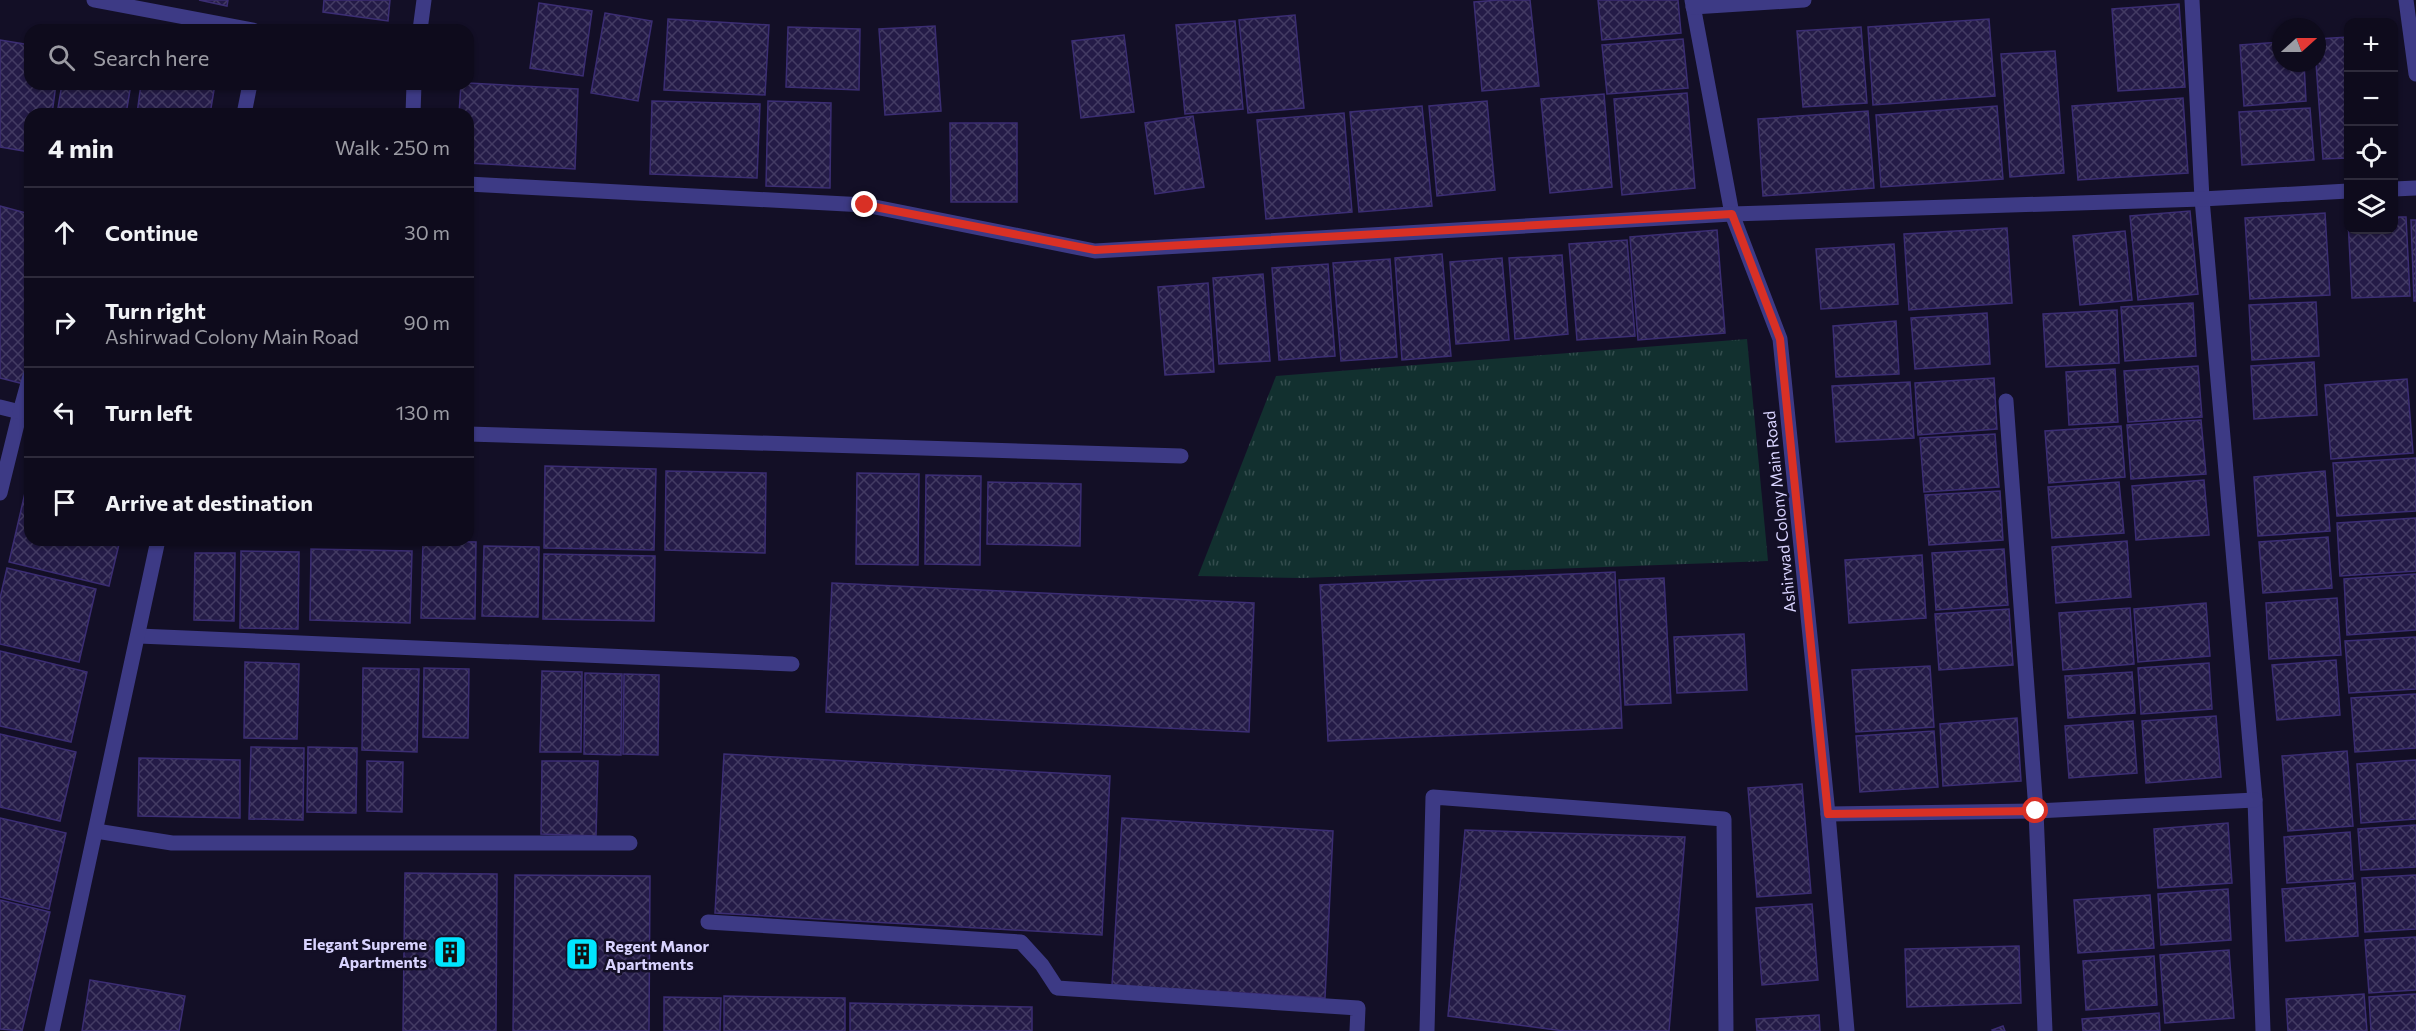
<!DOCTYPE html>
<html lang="en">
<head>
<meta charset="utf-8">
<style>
	body { margin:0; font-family:Commissioner,sans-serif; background:#1c1929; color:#f1f3f6 }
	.controls { position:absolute; right:18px; top:18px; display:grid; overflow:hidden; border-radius:12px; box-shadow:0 2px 4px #0004 }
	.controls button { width:54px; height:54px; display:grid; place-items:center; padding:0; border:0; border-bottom:2px solid #2e2b3b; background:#0e0b1c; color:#f1f3f6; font:30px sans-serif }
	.compass { position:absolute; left:2272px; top:18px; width:54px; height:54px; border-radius:50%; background:#0e0b1c; box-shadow:0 2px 4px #0004; rotate:69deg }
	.stop { position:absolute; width:18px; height:18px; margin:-14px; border:4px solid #d93025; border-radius:50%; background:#fff }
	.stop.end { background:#d93025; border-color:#fff; box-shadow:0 2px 6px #0008 }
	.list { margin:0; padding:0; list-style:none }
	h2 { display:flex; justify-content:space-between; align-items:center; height:78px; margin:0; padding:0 24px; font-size:26px }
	h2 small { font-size:20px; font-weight:400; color:#9b9ba3 }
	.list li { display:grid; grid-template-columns:39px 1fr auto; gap:18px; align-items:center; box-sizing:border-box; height:90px; padding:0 24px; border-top:2px solid #2e2b3b }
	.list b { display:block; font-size:22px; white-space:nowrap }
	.list p { margin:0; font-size:20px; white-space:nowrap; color:#9b9ba3 }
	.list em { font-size:20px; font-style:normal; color:#9b9ba3 }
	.icon { flex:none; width:33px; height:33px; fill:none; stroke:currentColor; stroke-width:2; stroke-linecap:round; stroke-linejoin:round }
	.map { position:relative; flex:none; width:2416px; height:1031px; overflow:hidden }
	.search { position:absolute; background:#0e0b1c; box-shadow:0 2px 4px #0004; left:24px; top:24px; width:450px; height:66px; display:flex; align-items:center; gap:15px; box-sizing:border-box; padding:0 21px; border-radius:18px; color:#9b9ba3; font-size:22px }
	.panel { position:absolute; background:#0e0b1c; box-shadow:0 2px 4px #0004; left:24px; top:108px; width:450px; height:438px; border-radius:18px }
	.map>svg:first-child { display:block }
	.grass { fill:url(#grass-tufts) }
	.building { fill:url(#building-cross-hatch); stroke:#3b2d73; stroke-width:1.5 }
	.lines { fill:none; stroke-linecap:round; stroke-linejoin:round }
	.lane { stroke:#3d3a85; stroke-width:15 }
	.street { stroke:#3d3a85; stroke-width:15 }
	.route { stroke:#d93025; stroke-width:8 }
	.labels { text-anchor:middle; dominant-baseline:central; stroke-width:5; stroke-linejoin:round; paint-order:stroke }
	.street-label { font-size:16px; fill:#d9d4ff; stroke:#130f26 }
	.poi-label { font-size:16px; font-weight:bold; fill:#d9d4ff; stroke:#130f26; text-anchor:end }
</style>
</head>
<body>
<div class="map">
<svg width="2416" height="1031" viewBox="0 0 2416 1031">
	<defs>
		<pattern id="grass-tufts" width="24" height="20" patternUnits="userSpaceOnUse" patternTransform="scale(1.5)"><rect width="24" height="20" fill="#12302f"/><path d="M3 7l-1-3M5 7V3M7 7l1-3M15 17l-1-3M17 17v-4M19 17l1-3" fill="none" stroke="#344d4e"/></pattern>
		<pattern id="building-cross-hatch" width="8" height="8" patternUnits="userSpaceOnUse" patternTransform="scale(1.5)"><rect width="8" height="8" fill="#241b47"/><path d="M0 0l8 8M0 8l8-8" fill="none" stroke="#433b63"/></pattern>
	</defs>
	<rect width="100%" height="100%" fill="#130f26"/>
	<path class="grass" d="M1747,339L1768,561L1301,578L1198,576L1276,376Z"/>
	<g class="building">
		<path d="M199,0H228L227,6Z"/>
		<path d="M324,0H390L388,21L323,12Z"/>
		<path d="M1498,0H1530L1539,86L1482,91L1474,2Z"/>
		<path d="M1598,0H1678L1681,33L1602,40Z"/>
		<path d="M539,3L592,11L583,76L530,68Z"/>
		<path d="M2179,4L2185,87L2118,91L2112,9Z"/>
		<path d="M605,13L652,21L638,101L591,93Z"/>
		<path d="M1295,15L1304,108L1248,113L1239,20Z"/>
		<path d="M668,19L769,25L765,95L664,90Z"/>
		<path d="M1989,19L1995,96L1873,105L1868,27Z"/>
		<path d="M1235,21L1243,109L1185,114L1176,25Z"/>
		<path d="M935,26L941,111L885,115L879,29Z"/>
		<path d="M788,27L860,29L859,90L786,87Z"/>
		<path d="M1861,27L1867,103L1803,107L1797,31Z"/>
		<path d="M1124,35L1134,112L1081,118L1072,41Z"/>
		<path d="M2348,37V158L2323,159L2316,63L2317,39Z"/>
		<path d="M1683,39L1688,88L1607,94L1602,45Z"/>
		<path d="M0,40L30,45V84H56L52,114H30V152L0,147Z"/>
		<path d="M2281,42V63H2304L2306,101L2244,106L2240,45Z"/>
		<path d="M2055,51L2064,173L2010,177L2001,54Z"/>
		<path d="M468,83L578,89L575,169L468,163V114H459L461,84Z"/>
		<path d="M62,84H131L126,114H57Z"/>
		<path d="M141,84H215L210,114H137Z"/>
		<path d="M1687,93L1695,188L1622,195L1614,99Z"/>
		<path d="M1604,94L1612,187L1550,193L1541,99Z"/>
		<path d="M2183,98L2188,173L2078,180L2072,106Z"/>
		<path d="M652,101L760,104L757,178L650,174Z"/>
		<path d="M768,101L831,103L830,188L766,186Z"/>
		<path d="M1487,101L1495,190L1437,196L1429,106Z"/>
		<path d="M1422,106L1432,206L1359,212L1350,112Z"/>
		<path d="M1997,106L2003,179L1881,187L1876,115Z"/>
		<path d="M2310,108L2314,160L2242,165L2239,112Z"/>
		<path d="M1868,111L1874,188L1763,196L1758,119Z"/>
		<path d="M1344,113L1352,212L1266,219L1257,120Z"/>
		<path d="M1193,116L1204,187L1155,194L1145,123Z"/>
		<path d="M950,123H1017V202H951Z"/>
		<path d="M0,206L30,214V362L24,384L0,378Z"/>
		<path d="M2190,211L2198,294L2138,300L2130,216Z"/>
		<path d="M2325,213L2330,295L2250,299L2245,218Z"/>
		<path d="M2394,217H2406L2410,296L2352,298L2348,220V230H2394Z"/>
		<path d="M2411,220H2416V301H2414Z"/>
		<path d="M2007,228L2012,303L1909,310L1904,234Z"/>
		<path d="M1717,230L1725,333L1638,340L1630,237Z"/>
		<path d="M2125,231L2132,300L2080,305L2073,236Z"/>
		<path d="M1627,240L1635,336L1577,340L1569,244Z"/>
		<path d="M1894,244L1898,304L1821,309L1816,249Z"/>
		<path d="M1442,254L1451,356L1402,360L1395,258Z"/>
		<path d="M1562,255L1568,334L1515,339L1509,258Z"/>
		<path d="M1502,258L1509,340L1456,344L1450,262Z"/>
		<path d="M1390,259L1397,357L1341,361L1333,263Z"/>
		<path d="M1328,264L1335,356L1279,360L1272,268Z"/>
		<path d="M1263,274L1270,361L1219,364L1213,278Z"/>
		<path d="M1208,283L1214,372L1165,375L1158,287Z"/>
		<path d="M2316,302L2319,356L2252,360L2249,305Z"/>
		<path d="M2193,303L2196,356L2125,361L2121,307Z"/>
		<path d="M2117,310L2119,363L2046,367L2043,314Z"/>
		<path d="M1987,313L1990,364L1915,369L1911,318Z"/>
		<path d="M1896,321L1899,374L1836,377L1833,326Z"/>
		<path d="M2314,362L2317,415L2254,419L2251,366Z"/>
		<path d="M2198,366L2202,417L2128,422L2124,371Z"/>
		<path d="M2115,369L2118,422L2069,425L2066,372Z"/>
		<path d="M1994,378L1997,429L1918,435L1915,383Z"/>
		<path d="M2407,379L2413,453L2331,459L2325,385Z"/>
		<path d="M1910,382L1914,438L1836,442L1832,386Z"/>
		<path d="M2201,420L2206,474L2131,479L2127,425Z"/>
		<path d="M2121,426L2125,477L2049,483L2045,431Z"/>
		<path d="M1995,434L1999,487L1924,492L1920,438Z"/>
		<path d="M2416,458V511L2337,516L2333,463Z"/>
		<path d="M545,466L656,469L654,550L544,548Z"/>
		<path d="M30,469V489L26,488Z"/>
		<path d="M666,471L766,473L765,553L665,550Z"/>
		<path d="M2325,471L2330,531L2258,536L2254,477Z"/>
		<path d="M857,473L919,474L918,565L856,564Z"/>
		<path d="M926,475L981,476L980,565L925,564Z"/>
		<path d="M2204,480L2209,535L2136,540L2132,486Z"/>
		<path d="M988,482L1081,484L1080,546L987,544Z"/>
		<path d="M2119,482L2124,533L2052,538L2048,487Z"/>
		<path d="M2000,491L2003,540L1929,545L1925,495Z"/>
		<path d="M25,493L30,494V540H120L109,586L9,562Z"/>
		<path d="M2416,518V571L2340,576L2337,523Z"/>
		<path d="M2328,537L2332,588L2263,593L2259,542Z"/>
		<path d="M312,540H361V541Z"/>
		<path d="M423,541L476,542L475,619L421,618Z"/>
		<path d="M2127,541L2131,597L2056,603L2052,547Z"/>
		<path d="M484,546L539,547L538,617L482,616Z"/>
		<path d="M311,549L412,551L410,623L310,620Z"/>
		<path d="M2004,549L2008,605L1936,610L1932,553Z"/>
		<path d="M241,551L299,552L298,629L240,628Z"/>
		<path d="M195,553H235L234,621L194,620Z"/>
		<path d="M544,554L655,556L654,621L543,619Z"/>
		<path d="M1922,555L1926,618L1849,623L1845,560Z"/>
		<path d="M7,568L96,589L79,662L0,644V598Z"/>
		<path d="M1615,572L1622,728L1328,741L1320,585Z"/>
		<path d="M2416,574V630L2347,635L2344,579Z"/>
		<path d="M1664,578L1671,703L1625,705L1619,580Z"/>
		<path d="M832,583L1254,603L1249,732L826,712Z"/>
		<path d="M2337,598L2341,655L2269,659L2266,603Z"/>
		<path d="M2206,603L2210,656L2138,662L2134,609Z"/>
		<path d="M2130,608L2134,664L2063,670L2059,613Z"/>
		<path d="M2009,609L2013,665L1939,670L1935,614Z"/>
		<path d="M1744,634L1747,690L1677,693L1674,637Z"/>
		<path d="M2416,637V689L2349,693L2345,641Z"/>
		<path d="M0,651L87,672L71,742L0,726Z"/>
		<path d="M2336,660L2340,715L2277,720L2272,665Z"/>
		<path d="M245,662L299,664L297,739L244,738Z"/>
		<path d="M2209,663L2212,709L2141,714L2138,668Z"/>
		<path d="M1930,666L1934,727L1856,732L1852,670Z"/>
		<path d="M363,668L419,669L417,752L362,750Z"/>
		<path d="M424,668L469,669L468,738L423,737Z"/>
		<path d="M542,671L582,672L581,752H540Z"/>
		<path d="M2132,672L2135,713L2068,718L2065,676Z"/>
		<path d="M585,673L622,674L621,755L584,754Z"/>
		<path d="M624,674L659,675L658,755L623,754Z"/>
		<path d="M2416,694V748L2355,752L2351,698Z"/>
		<path d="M2216,716L2221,777L2146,783L2142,721Z"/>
		<path d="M2017,718L2021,781L1943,786L1940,724Z"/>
		<path d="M2133,721L2137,773L2069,778L2065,726Z"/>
		<path d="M1934,731L1938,787L1860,792L1856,736Z"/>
		<path d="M0,734L76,752L60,821L0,807Z"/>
		<path d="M251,747L304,748L303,820L249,819Z"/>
		<path d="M308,747L357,748L356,813L307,812Z"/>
		<path d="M2347,751L2353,826L2288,831L2282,756Z"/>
		<path d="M724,754L1110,776L1102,935L715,913Z"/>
		<path d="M139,758L240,760V818L138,816Z"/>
		<path d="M2416,760V819L2361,823L2357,764Z"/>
		<path d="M367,761L403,762L402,812L367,811Z"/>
		<path d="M542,761H598L596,836L541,834Z"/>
		<path d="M1802,784L1811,893L1757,897L1748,788Z"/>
		<path d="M0,818L66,833L49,909L0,897Z"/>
		<path d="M1122,818L1333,831L1325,998L1112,985Z"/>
		<path d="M2228,823L2232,883L2158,888L2154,829Z"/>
		<path d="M2416,825V867L2361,870L2358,829Z"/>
		<path d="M1465,830L1685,837L1669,1031H1564L1448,1016Z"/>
		<path d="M2350,832L2353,879L2287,883L2284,837Z"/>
		<path d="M405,873L497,874L496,1031H403Z"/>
		<path d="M515,875L650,876L649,1031H513Z"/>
		<path d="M2416,875V929L2365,932L2362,878Z"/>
		<path d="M2355,883L2358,936L2286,941L2282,889Z"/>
		<path d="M2228,889L2231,940L2161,945L2158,894Z"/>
		<path d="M2150,895L2154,948L2078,953L2074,900Z"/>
		<path d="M0,900L50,912L22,1031L0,1029Z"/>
		<path d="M1812,904L1818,980L1762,985L1756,908Z"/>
		<path d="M2416,937V990L2369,993L2365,940Z"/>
		<path d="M2019,946L2021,1003L1907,1007L1905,949Z"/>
		<path d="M2229,950L2234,1018L2165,1023L2160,955Z"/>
		<path d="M2154,956L2157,1005L2086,1010L2083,961Z"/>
		<path d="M90,980L185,996L179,1031H82Z"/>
		<path d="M2364,994L2367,1031H2288L2286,999Z"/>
		<path d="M2416,994V1031H2371L2369,997Z"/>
		<path d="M724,996L845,998V1031H724Z"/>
		<path d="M664,997L721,998L720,1031H664Z"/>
		<path d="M850,1003L1032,1007V1031H850Z"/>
		<path d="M2159,1013L2160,1031H2083L2082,1019Z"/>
		<path d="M1819,1015L1820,1031H1757L1756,1019Z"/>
		<path d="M2003,1026L2005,1031H1993L1992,1030Z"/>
	</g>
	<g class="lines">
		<path class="lane" d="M708,922L1021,942L1042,965L1057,988L1358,1008L1357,1031"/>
		<g class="street">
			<path d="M94,0L253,30"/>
			<path d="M1692,0L1732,214L1780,339L1828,814L1847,1031"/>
			<path d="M2192,0L2202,199L2255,800L2263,1031"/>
			<path d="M2406,0L2416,74"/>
			<path d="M1693,7L1804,0"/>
			<path d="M420,30L424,0"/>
			<path d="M244,114L250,84"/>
			<path d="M413,114L414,84"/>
			<path d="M468,184L865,205L1095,251L1732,214L2202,199L2348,191"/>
			<path d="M2394,189L2416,188"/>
			<path d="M2006,401L2036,811L2045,1031"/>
			<path d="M0,407L20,412L0,493"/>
			<path d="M20,412L30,376"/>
			<path d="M468,434L1181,456"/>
			<path d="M139,636L792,664"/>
			<path d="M1828,814L2036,811L2255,800"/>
			<path d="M96,831L172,843H630"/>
			<path d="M52,1031L158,540"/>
			<path d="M1427,1031L1433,797L1724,819L1726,1031"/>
		</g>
	</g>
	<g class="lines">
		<path class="route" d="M865,205L1095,250L1732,214L1780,339L1828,814L2036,811"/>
	</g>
	<defs>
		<symbol id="building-square" viewBox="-11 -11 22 22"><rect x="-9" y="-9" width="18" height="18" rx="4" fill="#00e5ff" stroke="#130f26"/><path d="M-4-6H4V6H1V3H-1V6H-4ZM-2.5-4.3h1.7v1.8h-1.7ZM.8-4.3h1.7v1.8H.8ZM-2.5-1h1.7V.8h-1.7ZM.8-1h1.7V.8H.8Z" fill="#111"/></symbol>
	</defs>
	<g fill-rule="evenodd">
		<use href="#building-square" x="431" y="933" width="38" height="38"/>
		<use href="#building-square" x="563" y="935" width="38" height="38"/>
	</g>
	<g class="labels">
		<g class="street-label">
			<text transform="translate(1779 512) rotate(-96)">Ashirwad Colony Main Road</text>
		</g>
		<g class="poi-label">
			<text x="427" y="943">Elegant Supreme<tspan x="427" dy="18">Apartments</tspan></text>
			<text x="605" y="945" text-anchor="start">Regent Manor<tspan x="605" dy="18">Apartments</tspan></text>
		</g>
	</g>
</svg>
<div class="controls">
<button>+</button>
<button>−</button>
<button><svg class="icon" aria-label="locate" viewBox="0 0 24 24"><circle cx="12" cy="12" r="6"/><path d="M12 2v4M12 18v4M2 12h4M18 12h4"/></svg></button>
<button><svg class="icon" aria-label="layers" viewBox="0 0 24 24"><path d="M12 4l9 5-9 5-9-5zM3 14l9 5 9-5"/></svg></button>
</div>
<svg class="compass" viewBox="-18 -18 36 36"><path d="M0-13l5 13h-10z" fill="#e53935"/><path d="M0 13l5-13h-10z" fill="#9b9ba3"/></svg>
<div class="stop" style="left:2036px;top:811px"></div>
<div class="stop end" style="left:865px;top:205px"></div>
<div class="search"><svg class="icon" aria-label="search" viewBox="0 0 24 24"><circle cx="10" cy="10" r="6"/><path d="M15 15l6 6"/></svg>Search here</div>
<section class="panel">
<h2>4 min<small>Walk · 250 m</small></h2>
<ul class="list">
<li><svg class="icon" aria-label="ahead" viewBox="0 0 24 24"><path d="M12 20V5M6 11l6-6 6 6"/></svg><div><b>Continue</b></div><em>30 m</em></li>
<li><svg class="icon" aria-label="right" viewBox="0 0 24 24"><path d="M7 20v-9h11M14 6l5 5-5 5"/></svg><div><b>Turn right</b><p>Ashirwad Colony Main Road</p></div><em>90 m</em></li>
<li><svg class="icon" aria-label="left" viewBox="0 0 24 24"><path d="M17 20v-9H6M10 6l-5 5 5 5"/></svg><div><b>Turn left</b></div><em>130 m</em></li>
<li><svg class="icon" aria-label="arrive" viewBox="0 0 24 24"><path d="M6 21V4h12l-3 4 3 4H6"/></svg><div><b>Arrive at destination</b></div></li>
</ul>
</section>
</div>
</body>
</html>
